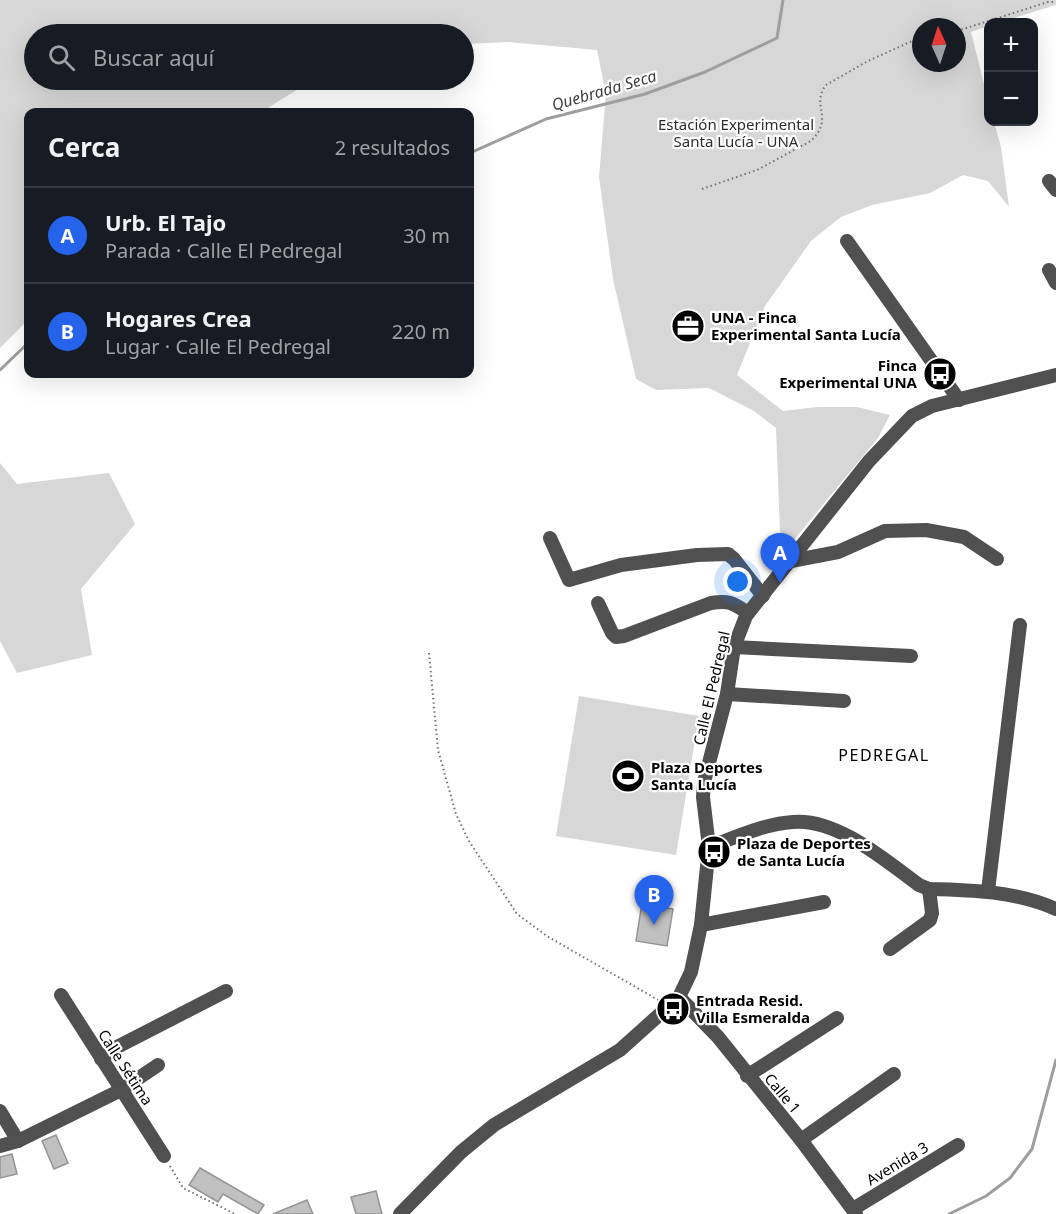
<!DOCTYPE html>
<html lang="es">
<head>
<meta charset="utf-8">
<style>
	body { margin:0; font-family:"Noto Sans",sans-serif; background:#242831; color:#f1f3f6 }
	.controls { position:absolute; right:18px; top:18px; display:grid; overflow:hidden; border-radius:12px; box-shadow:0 6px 24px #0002 }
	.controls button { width:54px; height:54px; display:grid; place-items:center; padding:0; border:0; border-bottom:2px solid #363941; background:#171b24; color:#f1f3f6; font:30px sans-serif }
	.compass { position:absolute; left:912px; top:18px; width:54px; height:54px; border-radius:50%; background:#171b24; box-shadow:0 6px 24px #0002; rotate:357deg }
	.you { position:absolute; left:738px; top:582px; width:21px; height:21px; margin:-15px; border:4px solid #fff; border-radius:50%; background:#1a73e8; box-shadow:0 0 0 9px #1a73e833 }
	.badge { display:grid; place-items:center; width:39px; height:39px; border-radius:50%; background:#2563eb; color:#fff; font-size:20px; font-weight:700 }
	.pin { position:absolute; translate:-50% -50px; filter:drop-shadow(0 2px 3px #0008) }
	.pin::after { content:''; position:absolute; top:32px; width:21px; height:18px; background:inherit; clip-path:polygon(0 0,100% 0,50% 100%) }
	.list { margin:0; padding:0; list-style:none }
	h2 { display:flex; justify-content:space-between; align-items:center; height:78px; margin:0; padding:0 24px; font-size:26px }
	h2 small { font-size:20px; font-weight:400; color:#9ea1a6 }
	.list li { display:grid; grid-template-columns:39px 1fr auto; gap:18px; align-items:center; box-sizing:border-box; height:96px; padding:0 24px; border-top:2px solid #363941 }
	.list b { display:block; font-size:22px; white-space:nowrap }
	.list p { margin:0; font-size:20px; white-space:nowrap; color:#9ea1a6 }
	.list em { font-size:20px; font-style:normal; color:#9ea1a6 }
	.icon { flex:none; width:33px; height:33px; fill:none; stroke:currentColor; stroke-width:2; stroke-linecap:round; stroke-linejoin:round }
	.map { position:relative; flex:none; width:1056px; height:1214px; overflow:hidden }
	.search { position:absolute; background:#171b24; box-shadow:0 6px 24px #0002; left:24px; top:24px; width:450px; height:66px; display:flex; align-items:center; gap:15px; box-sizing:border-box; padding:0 21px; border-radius:33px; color:#9ea1a6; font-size:22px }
	.panel { position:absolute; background:#171b24; box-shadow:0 6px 24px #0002; left:24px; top:108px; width:450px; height:270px; border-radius:12px }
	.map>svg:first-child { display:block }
	.green { fill:#d7d7d7; fill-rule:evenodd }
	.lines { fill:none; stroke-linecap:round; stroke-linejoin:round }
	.stream { stroke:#9e9e9e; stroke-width:3 }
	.building { fill:#c0c0c0; stroke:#949494; stroke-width:1.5 }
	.path { stroke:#727272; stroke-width:2; stroke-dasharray:1.5 3; stroke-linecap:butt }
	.minor { stroke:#505050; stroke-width:14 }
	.labels { text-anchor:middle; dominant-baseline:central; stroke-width:4.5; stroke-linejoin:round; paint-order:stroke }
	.park-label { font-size:15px; fill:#2e2e2e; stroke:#fff }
	.poi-label { font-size:15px; font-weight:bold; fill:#000; stroke:#fff; text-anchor:start }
	.street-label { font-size:15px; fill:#000; stroke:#fff }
	.water-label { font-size:16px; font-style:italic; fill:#3f3f3f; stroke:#fff }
	.neighbourhood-label { font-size:16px; letter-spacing:1.5px; fill:#000; stroke:#fff }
</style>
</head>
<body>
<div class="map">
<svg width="1056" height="1214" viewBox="0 0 1056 1214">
	<rect width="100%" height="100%" fill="#fff"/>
	<g class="green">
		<path d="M0,0H1056V5L1001,22H988V26L971,32L988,100V122H994L1001,147L1009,207L988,181L963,175L930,193L872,205L841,217L811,241L765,306L737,375L783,411L817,407H857L890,415L878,438L788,547L780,531L776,428L754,411L709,388L656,390L636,379L613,279L599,177L606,94L597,50L508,42L464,44V34H34V80H313L261,112H28V320L0,348ZM921,27H957V63H921Z"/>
		<path d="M0,463L17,484L109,473L135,524L81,589L92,655L17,673L0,641Z"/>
		<path d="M579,696L699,716L676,855L556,836Z"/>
	</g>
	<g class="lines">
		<g class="stream">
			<path d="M470,153L546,119L645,94L705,72L777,38L783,0"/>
			<path d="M0,370L28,343"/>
			<path d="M949,1214L986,1196L1010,1178L1032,1149L1056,1060"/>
		</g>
	</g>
	<g class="building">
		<path d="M642,903L673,909L667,946L636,941Z"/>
		<path d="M56,1135L68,1163L54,1169L42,1141Z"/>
		<path d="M12,1154L17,1174L0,1178V1157Z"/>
		<path d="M200,1168L264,1205L258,1214L223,1194L218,1202L189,1185Z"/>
		<path d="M376,1191L382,1214H356L351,1197Z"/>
		<path d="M307,1200L313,1214H273Z"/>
	</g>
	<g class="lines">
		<g class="path">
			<path d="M957,31L1048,2H1056"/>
			<path d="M702,189L757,170L811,141C835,117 810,106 826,85L868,61L921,37"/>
			<path d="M429,653L438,750L456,814L469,841L517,914L547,936L658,1000"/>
			<path d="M170,1166L183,1188L235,1214"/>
		</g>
		<g class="minor">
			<path d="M1049,181L1056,190"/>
			<path d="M847,241L959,400"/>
			<path d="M1049,270L1056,283"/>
			<path d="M550,538L569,580L621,565L697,555L728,554L734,559L763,596"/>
			<path d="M791,561L838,552L885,531L926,530L964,537L997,559"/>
			<path d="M598,603L612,633L616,637L624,636L711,603C729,600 733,603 748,613"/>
			<path d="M734,647L911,656"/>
			<path d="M727,694L844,701"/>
			<path d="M709,847C736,837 764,824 793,822C837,818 886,861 919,885L929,889C972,890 1015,891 1056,909"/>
			<path d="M988,891L1020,625"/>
			<path d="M701,925L824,902"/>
			<path d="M890,949L930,920L932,913L929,889"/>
			<path d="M61,995L164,1156"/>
			<path d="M679,997L718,1037L801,1140L856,1214"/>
			<path d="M101,1059L117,1047L226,991"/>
			<path d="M747,1076L837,1018"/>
			<path d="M0,1111L18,1141"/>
			<path d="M801,1140L894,1074"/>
			<path d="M0,1146L18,1141L121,1090L158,1065"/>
			<path d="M853,1209L958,1145"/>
			<path d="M400,1214L461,1152L494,1125L620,1050L679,997L691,972L701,925L709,847L703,797L704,782L727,694L734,647L746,616L869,461L912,416L932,406L1056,375"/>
		</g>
	</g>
	<defs>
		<symbol id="office-disc" viewBox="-11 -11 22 22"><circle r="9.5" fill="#000" stroke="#fff"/><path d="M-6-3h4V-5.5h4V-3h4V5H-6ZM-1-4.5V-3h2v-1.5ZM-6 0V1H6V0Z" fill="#fff"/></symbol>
		<symbol id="bus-disc" viewBox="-11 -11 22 22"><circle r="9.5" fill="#000" stroke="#fff"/><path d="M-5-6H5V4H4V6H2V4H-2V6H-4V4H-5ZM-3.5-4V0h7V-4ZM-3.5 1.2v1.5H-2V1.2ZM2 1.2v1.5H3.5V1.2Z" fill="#fff"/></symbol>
		<symbol id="stadium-disc" viewBox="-11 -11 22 22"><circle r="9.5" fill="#000" stroke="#fff"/><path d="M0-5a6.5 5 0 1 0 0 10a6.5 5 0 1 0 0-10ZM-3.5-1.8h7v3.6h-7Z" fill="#fff"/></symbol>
	</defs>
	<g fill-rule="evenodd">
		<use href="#office-disc" x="669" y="307" width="38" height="38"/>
		<use href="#bus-disc" x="921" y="355" width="38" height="38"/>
		<use href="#stadium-disc" x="609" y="757" width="38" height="38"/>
		<use href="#bus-disc" x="695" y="833" width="38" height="38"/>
		<use href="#bus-disc" x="654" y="990" width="38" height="38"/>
	</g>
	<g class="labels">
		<g class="park-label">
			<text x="736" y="124">Estación Experimental<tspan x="736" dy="17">Santa Lucía - UNA</tspan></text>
		</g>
		<g class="poi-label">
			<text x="711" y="317">UNA - Finca<tspan x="711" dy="17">Experimental Santa Lucía</tspan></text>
			<text x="917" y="365" text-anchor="end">Finca<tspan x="917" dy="17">Experimental UNA</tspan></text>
			<text x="651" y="767">Plaza Deportes<tspan x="651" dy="17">Santa Lucía</tspan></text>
			<text x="737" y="843">Plaza de Deportes<tspan x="737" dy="17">de Santa Lucía</tspan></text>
			<text x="696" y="1000">Entrada Resid.<tspan x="696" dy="17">Villa Esmeralda</tspan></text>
		</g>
		<g class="street-label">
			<text transform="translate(711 688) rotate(-77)">Calle El Pedregal</text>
			<text transform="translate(126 1067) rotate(57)">Calle Sétima</text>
			<text transform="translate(783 1093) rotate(50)">Calle 1</text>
			<text transform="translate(897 1163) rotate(-31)">Avenida 3</text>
		</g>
		<g class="water-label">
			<text transform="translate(604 90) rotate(-16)">Quebrada Seca</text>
		</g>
		<g class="neighbourhood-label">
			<text x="884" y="755">PEDREGAL</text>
		</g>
	</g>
</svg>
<div class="controls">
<button>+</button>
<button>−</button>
</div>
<svg class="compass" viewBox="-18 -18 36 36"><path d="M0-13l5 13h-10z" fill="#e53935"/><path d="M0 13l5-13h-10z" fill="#9ea1a6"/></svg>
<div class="you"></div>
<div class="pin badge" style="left:780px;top:583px">A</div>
<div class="pin badge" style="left:654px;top:925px">B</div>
<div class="search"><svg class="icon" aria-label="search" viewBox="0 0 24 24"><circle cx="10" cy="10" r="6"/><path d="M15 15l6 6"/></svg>Buscar aquí</div>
<section class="panel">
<h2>Cerca<small>2 resultados</small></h2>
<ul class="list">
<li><span class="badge">A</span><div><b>Urb. El Tajo</b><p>Parada · Calle El Pedregal</p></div><em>30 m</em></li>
<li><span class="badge">B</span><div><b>Hogares Crea</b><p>Lugar · Calle El Pedregal</p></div><em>220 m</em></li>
</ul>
</section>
</div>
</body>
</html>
